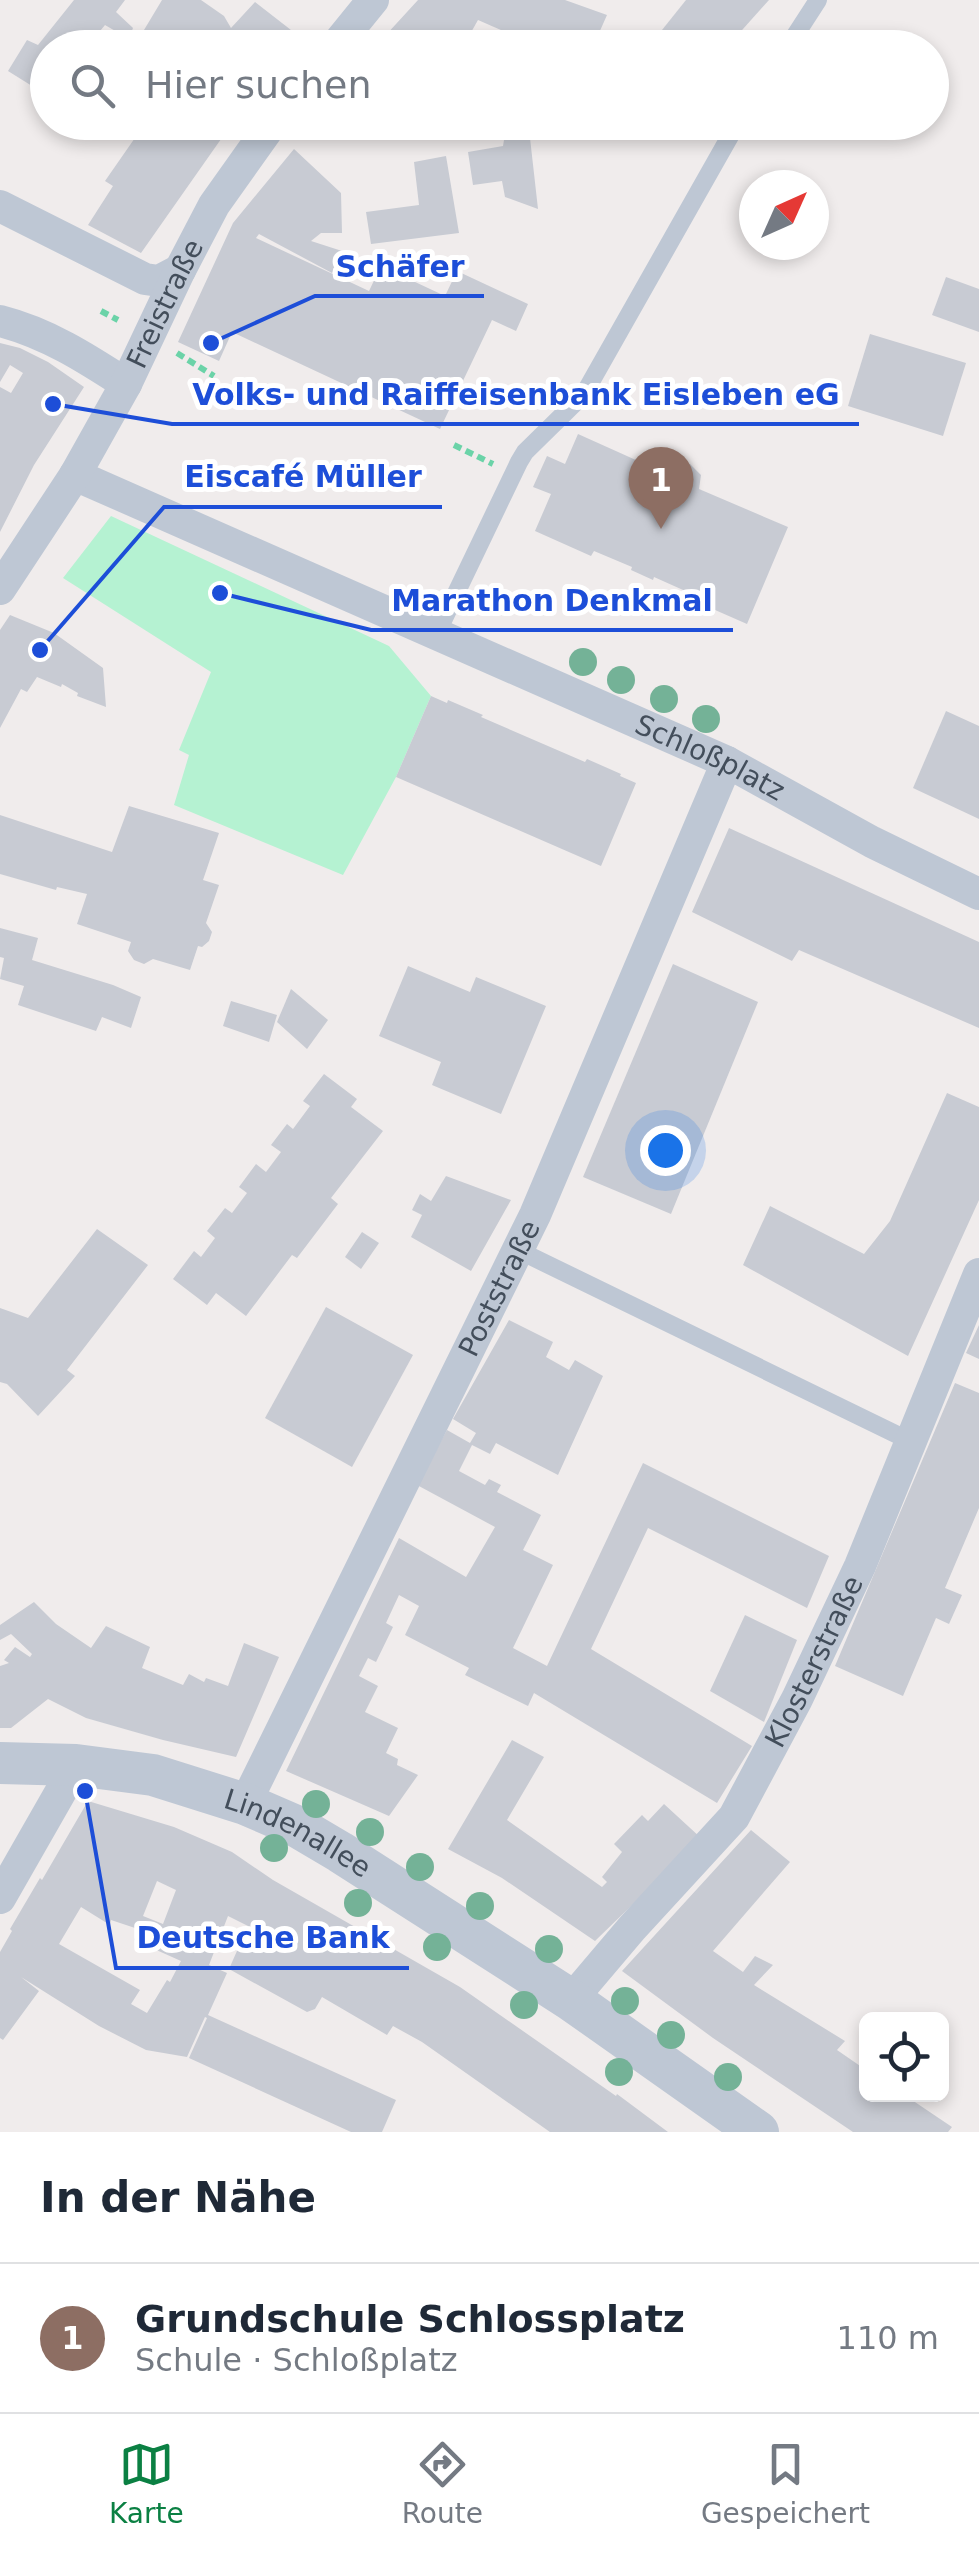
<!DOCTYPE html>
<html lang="de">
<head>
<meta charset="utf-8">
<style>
	body { margin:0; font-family:"DejaVu Sans",sans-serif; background:#f2f2f3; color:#1f2937 }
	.controls { position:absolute; right:30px; bottom:30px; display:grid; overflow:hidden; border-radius:15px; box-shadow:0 5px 15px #0003 }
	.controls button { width:90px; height:90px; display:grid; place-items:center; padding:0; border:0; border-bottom:2px solid #e0e1e3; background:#fff; color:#1f2937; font:50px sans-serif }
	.compass { position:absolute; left:739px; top:170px; width:90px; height:90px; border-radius:50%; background:#fff; box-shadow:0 5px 15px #0003; rotate:45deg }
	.you { position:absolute; left:665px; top:1150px; width:35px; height:35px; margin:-25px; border:8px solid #fff; border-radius:50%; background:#1a73e8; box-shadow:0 0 0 15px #1a73e833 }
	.badge { display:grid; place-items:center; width:65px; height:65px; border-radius:50%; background:#0b8043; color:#fff; font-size:32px; font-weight:700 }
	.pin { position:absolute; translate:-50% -82px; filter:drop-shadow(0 2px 5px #0008) }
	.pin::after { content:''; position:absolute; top:52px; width:35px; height:30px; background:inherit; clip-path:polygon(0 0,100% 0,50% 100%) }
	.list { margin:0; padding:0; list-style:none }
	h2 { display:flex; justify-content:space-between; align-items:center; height:130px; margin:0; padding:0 40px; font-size:42px }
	h2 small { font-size:32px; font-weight:400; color:#747a83 }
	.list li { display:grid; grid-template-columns:65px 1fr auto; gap:30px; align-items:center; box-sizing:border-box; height:150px; padding:0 40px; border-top:2px solid #e0e1e3 }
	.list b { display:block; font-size:38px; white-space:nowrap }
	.list p { margin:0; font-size:32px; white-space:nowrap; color:#747a83 }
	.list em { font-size:32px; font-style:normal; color:#747a83 }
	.icon { flex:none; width:55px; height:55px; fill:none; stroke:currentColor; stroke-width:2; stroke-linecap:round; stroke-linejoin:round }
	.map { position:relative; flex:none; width:979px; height:2132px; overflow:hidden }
	.search { position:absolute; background:#fff; box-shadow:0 5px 15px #0003; left:30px; right:30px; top:30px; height:110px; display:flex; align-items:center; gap:25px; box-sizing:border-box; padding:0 35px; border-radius:55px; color:#747a83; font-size:38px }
	.sheet { height:280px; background:#fff }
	nav { display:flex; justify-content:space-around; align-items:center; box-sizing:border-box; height:140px; border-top:2px solid #e0e1e3; background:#fff; font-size:28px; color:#747a83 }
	nav a { display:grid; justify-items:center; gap:5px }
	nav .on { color:#0b8043 }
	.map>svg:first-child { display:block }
	.green { fill:#b5f2d2 }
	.building { fill:#c8cbd3; fill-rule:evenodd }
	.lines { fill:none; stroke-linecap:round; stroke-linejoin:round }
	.path { stroke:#6bd3a8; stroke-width:6; stroke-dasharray:8 5; stroke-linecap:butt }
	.service { stroke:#bec7d4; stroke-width:18 }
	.minor { stroke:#bec7d4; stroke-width:32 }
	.tertiary { stroke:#bec7d4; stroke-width:42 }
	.tree { fill:#74b297 }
	.labels { text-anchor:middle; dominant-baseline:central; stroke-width:10; stroke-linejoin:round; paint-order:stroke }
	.street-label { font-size:28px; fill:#434e5b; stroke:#fff }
	.leader { fill:none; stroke:#1d4ed8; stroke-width:4 }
	.callout-dot { fill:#1d4ed8; stroke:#fff; stroke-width:4 }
	.callout-label { font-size:30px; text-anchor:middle; font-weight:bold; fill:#1d4ed8; stroke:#fff; stroke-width:10; stroke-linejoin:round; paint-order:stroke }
</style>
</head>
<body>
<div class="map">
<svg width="979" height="2132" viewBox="0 0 979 2132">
	<rect width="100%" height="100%" fill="#f0ecec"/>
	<path class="green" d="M111,516L389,646L431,696L396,777L343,875L174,805L189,755L179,750L211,672L63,578Z"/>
	<g class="building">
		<path d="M74,0H125L116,12L133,28L129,39L105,25L86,48H48V96L8,71L27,40L38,45Z"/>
		<path d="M162,0H201L224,16L231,28L255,2L300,37L291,48H170L144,30Z"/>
		<path d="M418,0H565L607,15L595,42L601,44L600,48H526L528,42L478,20L465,43L475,48H374Z"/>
		<path d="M686,0H769L726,48H651L654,40Z"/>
		<path d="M146,122H233L141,253L88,225L113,186L105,181Z"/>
		<path d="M536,122H576V123L530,138Z"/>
		<path d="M530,138L538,209L505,197L502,181L473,185L468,152L503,146L504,140Z"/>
		<path d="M294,149L341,193L342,233H321L311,241L342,251L332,273L259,234L256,238L369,291L381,266L445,296L457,271L528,304L516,331L492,320L440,429L232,332L219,361L178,342L233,223Z"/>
		<path d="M446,156L459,233L371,244L366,212L419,205L414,162Z"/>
		<path d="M946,277L979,289V332L932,315Z"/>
		<path d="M870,334L966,363L943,436L848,406Z"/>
		<path d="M0,343L20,348L48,362L84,387L34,465L0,532V387L11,393L23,373L10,365L0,382Z"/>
		<path d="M578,434L667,474L671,468L679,464H690L701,475L699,489L788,527L747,624L690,599L692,594L654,577L653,580L631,570L632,567L594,551L591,556L535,531L551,494L533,487L547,456L565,464Z"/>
		<path d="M10,615L54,633L103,668L106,707L77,696L78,693L62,684L61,687L37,677L27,692L21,689L0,728V630Z"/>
		<path d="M431,696L447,703L448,700L483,715L481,717L585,762L587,759L621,774L620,776L636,783L601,866L396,777Z"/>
		<path d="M946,711L979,726V819L913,788Z"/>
		<path d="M129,806L219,833L203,880L219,885L206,923L212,932L209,941L202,947L198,946L190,970L153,959L144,964L134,960L128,951L131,942L77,924L87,894L57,887L56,890L0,874V815L112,852Z"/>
		<path d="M729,828L979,942V1028L799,950L792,961L692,912Z"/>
		<path d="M0,928L38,938L32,960L113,985L141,997L131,1028L102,1017L96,1031L18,1005L24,986L0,979L4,958L0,957Z"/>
		<path d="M673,964L758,1002L671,1214L583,1177Z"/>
		<path d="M408,966L470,992L476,977L546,1006L501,1114L432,1085L441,1062L379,1036Z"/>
		<path d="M291,989L328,1020L307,1049L277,1022Z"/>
		<path d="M231,1001L277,1015L269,1042L223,1026Z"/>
		<path d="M324,1074L357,1099L351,1107L383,1131L331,1198L338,1204L297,1258L292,1255L246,1316L216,1293L207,1305L173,1279L194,1251L201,1257L215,1238L207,1231L225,1208L232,1213L247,1193L239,1187L256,1164L266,1172L281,1152L271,1145L287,1124L293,1129L310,1106L303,1101Z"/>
		<path d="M947,1093L979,1107V1200L908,1356L743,1265L770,1206L864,1254L890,1221Z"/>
		<path d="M446,1176L511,1200L471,1271L411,1237L422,1215L412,1210L420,1194L431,1201Z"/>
		<path d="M97,1229L148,1265L67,1370L75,1376L38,1416L7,1384L0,1382V1308L28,1318Z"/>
		<path d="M362,1232L379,1243L361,1269L345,1257Z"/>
		<path d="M326,1307L413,1355L352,1467L265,1418Z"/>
		<path d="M509,1320L553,1342L546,1357L569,1370L575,1360L603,1376L558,1475L496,1443L490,1454L472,1445L459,1471L485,1485L489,1479L501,1485L497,1492L541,1515L523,1550L553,1565L513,1648L547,1666L643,1463L829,1556L807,1608L648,1528L591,1649L752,1746L717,1803L534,1693L528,1706L465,1675L469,1668L405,1635L419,1606L399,1595L386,1623L393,1627L376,1662L368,1658L359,1676L378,1686L365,1712L398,1728L386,1753L398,1759L397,1765L418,1775L389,1816L286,1771L399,1538L466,1577L495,1527L417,1485L447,1430L470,1443L476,1433L453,1419Z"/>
		<path d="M979,1325V1359L966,1353Z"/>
		<path d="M955,1383L979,1393V1508L945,1588L962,1595L949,1624L936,1618L903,1696L835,1666Z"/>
		<path d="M34,1602L56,1624L91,1648L106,1626L150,1647L142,1668L183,1685L189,1674L204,1682L206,1678L228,1686L244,1643L279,1657L236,1757L163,1740L86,1718L48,1699L11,1728H0V1666L9,1663L4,1660L15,1647L30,1657L32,1654L11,1634L0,1640V1625Z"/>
		<path d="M745,1615L797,1640L764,1722L710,1691Z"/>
		<path d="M512,1740L544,1757L507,1820L602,1887L607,1882L602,1877L622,1852L614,1844L642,1815L648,1821L664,1804L701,1838L595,1941L502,1878L448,1849Z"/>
		<path d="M88,1801L174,1827L232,1852L273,1880L460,1987L616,2096L617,2094L668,2132H550L422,2042L393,2026L387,2035L322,1997L315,2009L307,2012L229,1969L248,1926L228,1916L209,1965L227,1973L208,2015L396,2100L382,2132H351L189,2058L207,2018L205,2017L187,2057L146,2050L99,2026L21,1977L39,1991L3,2040L0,2038V1952L12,1931L10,1929L40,1878L42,1880ZM157,1881L176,1890L163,1924L143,1916ZM81,1907L110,1925L111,1920L138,1929L134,1940L181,1961L170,1982L167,1980L147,2013L131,2004L140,1990L59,1944Z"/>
		<path d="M751,1830L790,1862L713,1951L743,1972L755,1956L773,1965L754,1985L845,2041L837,2050L866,2070V2094H903L952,2127L948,2132H853L713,2038L622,1971Z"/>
	</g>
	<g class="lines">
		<g class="path">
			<path d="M101,311L118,320"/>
			<path d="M177,353L214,376"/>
			<path d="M454,445L493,464"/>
		</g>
		<g class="service">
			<path d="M787,48L818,0"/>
			<path d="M437,633L519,462L525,452L584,394L738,122"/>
			<path d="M518,1250L910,1441"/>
		</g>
		<g class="minor">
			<path d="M334,48L373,0"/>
			<path d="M0,206L145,279L159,281L180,270"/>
			<path d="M0,321C47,333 86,358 126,384"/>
			<path id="s1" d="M75,475L727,762L872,842L979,894"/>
			<path id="s2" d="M0,589L75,475L126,384L180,270L214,205L273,122"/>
			<path id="s3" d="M245,1804L535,1215L727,762"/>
			<path d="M0,1898L76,1765"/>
			<path id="s4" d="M571,2000L632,1928L734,1817L797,1699L860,1566L979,1274"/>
		</g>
		<path class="tertiary" id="s5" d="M0,1763L76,1765L153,1775L245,1804L296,1826L340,1852L571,2000L758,2132"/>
	</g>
	<g class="tree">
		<circle cx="583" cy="662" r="14"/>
		<circle cx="621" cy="680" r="14"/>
		<circle cx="664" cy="699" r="14"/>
		<circle cx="706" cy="719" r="14"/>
		<circle cx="316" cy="1804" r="14"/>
		<circle cx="370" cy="1832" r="14"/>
		<circle cx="274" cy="1848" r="14"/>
		<circle cx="420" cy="1867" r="14"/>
		<circle cx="358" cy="1903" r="14"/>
		<circle cx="480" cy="1906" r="14"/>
		<circle cx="437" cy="1947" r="14"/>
		<circle cx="549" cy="1949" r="14"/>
		<circle cx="625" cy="2001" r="14"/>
		<circle cx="524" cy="2005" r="14"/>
		<circle cx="671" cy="2035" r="14"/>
		<circle cx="619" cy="2072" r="14"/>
		<circle cx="728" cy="2077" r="14"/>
	</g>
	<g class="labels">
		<g class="street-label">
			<text stroke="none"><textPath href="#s2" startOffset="330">Freistraße</textPath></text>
			<text stroke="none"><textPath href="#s1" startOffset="695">Schloßplatz</textPath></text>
			<text stroke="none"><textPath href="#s3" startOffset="575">Poststraße</textPath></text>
			<text stroke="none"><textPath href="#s4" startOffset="420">Klosterstraße</textPath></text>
			<text stroke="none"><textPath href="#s5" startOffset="310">Lindenallee</textPath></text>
		</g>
	</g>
	<path class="leader" d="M211 343L315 296H484M53 404L172 424H859M40 650L164 507H442M220 593L371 630H733M85 1791L116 1968H409"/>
	<g class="callout-dot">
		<circle cx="211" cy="343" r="10"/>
		<circle cx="53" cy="404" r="10"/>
		<circle cx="40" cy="650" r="10"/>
		<circle cx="220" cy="593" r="10"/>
		<circle cx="85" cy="1791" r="10"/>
	</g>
	<g class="callout-label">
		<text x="400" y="277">Schäfer</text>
		<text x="516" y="405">Volks- und Raiffeisenbank Eisleben eG</text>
		<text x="303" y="487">Eiscafé Müller</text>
		<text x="552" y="611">Marathon Denkmal</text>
		<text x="263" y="1948">Deutsche Bank</text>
	</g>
</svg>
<div class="controls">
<button><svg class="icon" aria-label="locate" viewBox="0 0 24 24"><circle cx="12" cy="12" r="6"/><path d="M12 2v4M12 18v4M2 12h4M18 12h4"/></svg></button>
</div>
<svg class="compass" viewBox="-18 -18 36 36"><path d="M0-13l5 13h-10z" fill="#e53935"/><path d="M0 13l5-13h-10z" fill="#747a83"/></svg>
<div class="you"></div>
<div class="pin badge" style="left:661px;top:529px;background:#8d6e63">1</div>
<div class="search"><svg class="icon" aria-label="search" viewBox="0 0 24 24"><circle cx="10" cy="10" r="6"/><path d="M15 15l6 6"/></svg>Hier suchen</div>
</div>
<section class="sheet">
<h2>In der Nähe<small></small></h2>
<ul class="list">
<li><span class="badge" style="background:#8d6e63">1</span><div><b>Grundschule Schlossplatz</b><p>Schule · Schloßplatz</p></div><em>110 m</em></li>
</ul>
</section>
<nav>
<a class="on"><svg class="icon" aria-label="map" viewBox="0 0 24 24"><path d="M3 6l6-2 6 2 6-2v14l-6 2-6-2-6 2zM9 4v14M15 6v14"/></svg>Karte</a>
<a><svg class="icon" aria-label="directions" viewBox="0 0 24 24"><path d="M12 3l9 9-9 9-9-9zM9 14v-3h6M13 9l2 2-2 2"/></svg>Route</a>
<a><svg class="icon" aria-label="saved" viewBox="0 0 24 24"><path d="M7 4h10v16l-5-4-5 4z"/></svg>Gespeichert</a>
</nav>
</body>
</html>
